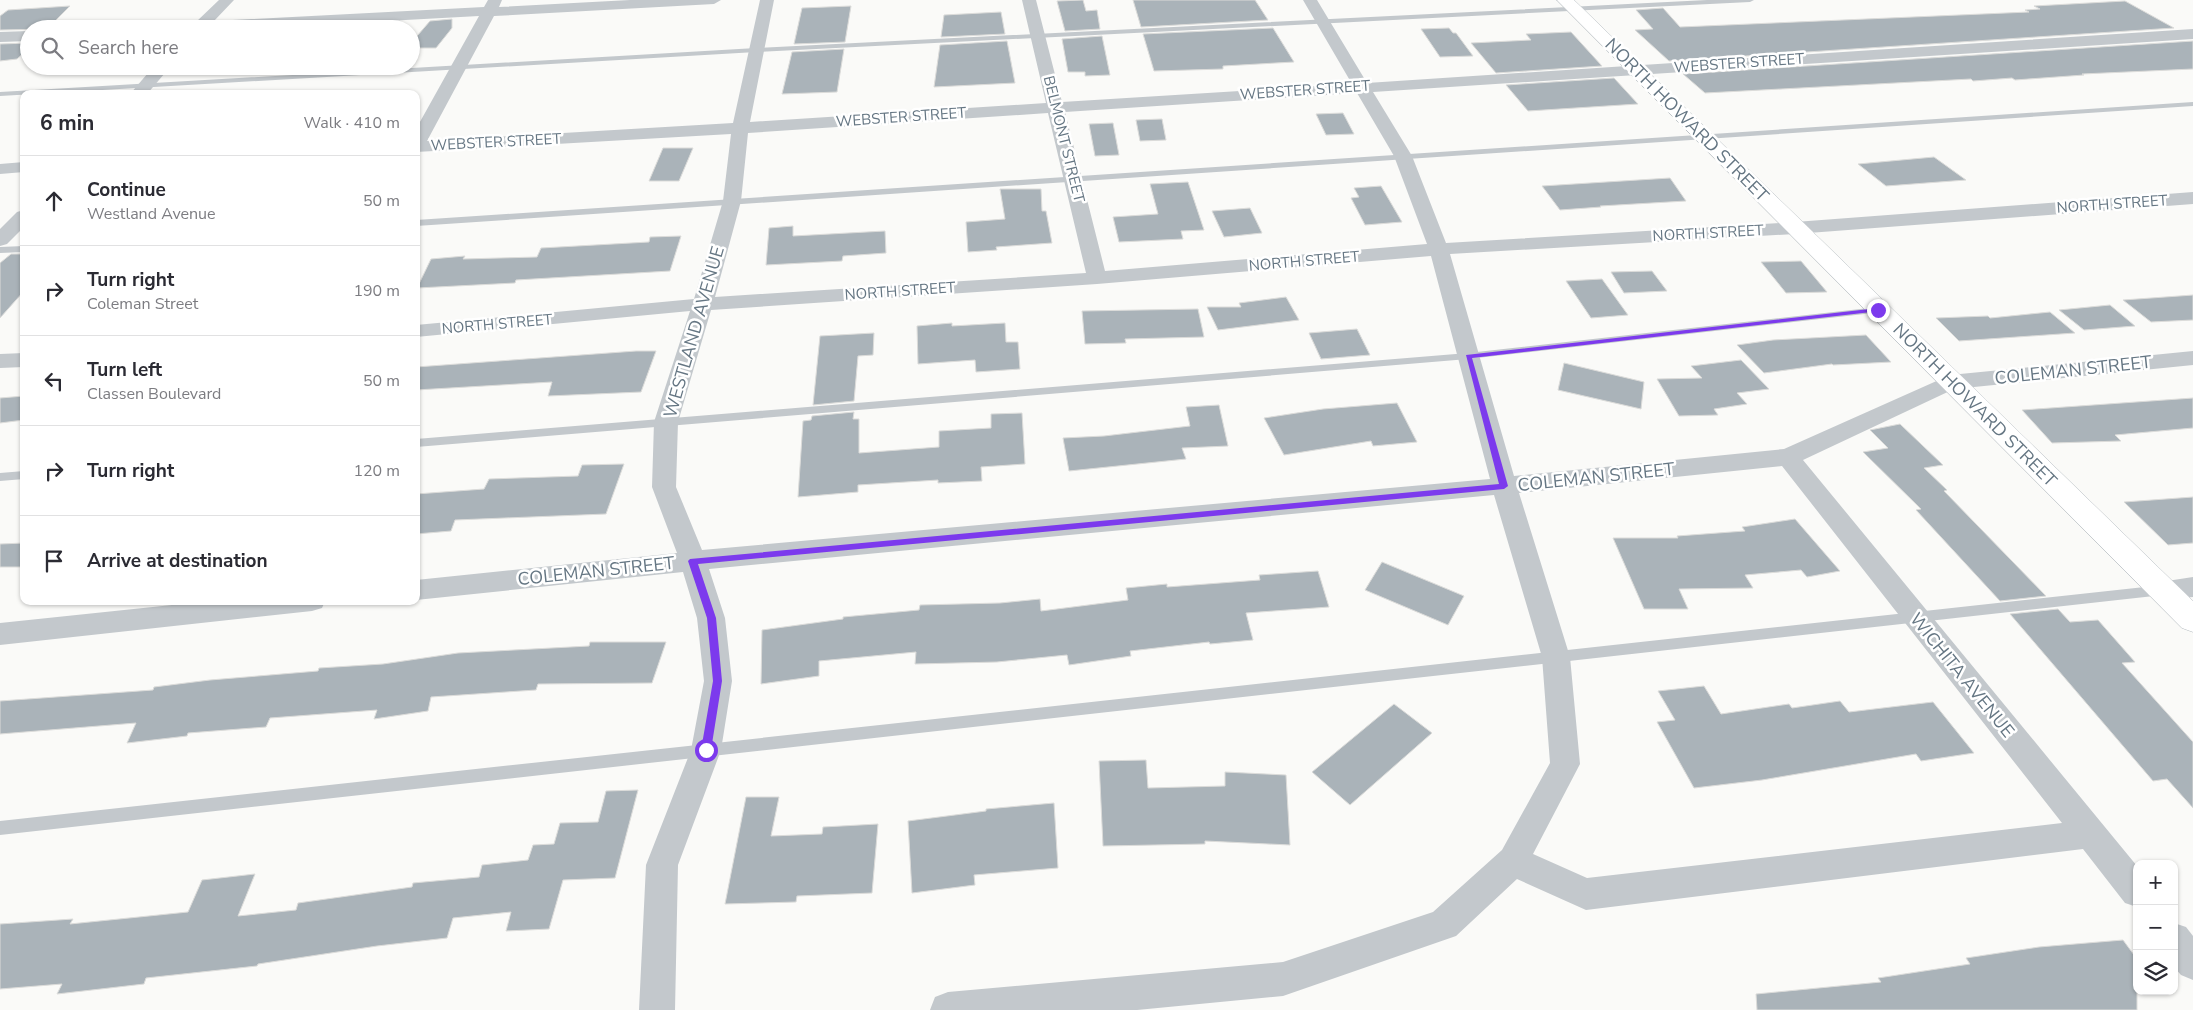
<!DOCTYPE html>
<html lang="en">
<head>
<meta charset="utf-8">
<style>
	body { margin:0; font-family:"Nunito Sans",sans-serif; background:#f2f2f3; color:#2b2b33 }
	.controls { position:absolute; right:15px; bottom:15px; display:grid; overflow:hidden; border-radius:10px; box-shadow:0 1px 4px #0004 }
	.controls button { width:45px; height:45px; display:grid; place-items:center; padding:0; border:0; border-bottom:1px solid #e1e1e2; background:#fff; color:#2b2b33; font:25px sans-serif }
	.stop { position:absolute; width:15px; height:15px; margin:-11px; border:4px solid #7c3aed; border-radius:50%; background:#fff }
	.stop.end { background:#7c3aed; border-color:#fff; box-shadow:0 1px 5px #0008 }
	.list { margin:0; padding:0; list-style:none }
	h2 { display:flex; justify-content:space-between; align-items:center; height:65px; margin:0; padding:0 20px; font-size:21px }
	h2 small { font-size:16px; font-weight:400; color:#7c7c81 }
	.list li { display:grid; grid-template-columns:32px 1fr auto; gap:15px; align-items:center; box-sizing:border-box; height:90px; padding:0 20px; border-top:1px solid #e1e1e2 }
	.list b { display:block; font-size:19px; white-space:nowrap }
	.list p { margin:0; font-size:16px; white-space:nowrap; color:#7c7c81 }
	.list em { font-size:16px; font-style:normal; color:#7c7c81 }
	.icon { flex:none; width:28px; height:28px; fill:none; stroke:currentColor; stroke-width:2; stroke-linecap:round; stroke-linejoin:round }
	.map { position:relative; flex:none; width:2193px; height:1010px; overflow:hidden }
	.search { position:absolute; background:#fff; box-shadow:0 1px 4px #0004; left:20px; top:20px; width:400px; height:55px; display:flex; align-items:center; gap:12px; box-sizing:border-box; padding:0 18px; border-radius:28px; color:#7c7c81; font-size:19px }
	.panel { position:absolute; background:#fff; box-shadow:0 1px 4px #0004; left:20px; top:90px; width:400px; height:515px; border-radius:10px }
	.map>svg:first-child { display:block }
	.building { fill:#aab3b9; stroke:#dcdcda }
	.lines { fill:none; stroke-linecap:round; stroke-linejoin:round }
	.secondary-casing { stroke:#b3babf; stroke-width:1 }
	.lane { fill:#c3c8cc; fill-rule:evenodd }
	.street { fill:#c3c8cc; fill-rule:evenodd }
	.secondary { fill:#fff; fill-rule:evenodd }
	.route { fill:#7c3aed }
	.labels { text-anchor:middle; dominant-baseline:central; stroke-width:5; stroke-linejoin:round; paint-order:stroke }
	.far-street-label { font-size:15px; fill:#657683; stroke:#fff }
	.street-label { font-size:18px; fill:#657683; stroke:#fff }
</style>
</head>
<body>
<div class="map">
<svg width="2193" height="1010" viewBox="0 0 2193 1010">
	<rect width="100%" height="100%" fill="#fafaf8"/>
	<g class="building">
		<path d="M1083,0L1086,11L1097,10L1100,29L1065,31L1057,1Z"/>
		<path d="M1133,0H1255L1268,20L1141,27Z"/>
		<path d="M2125,1L2174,28L1669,61L1635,30L1653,29L1636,10L1663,8L1680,27L2029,12L2025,10L2040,9L2034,6Z"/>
		<path d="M70,6L47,29L0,30V16L8,10Z"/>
		<path d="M851,6L845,42L794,44L802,8Z"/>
		<path d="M1001,12L1005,34L941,37L944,15Z"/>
		<path d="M452,19V28L436,48H411V43L430,21Z"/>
		<path d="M1273,28L1294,62L1223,66V69L1154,71L1143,34Z"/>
		<path d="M1449,28L1453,33H1456L1473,56L1440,57L1421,29Z"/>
		<path d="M1571,32L1602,66L1496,73L1471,43L1531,40L1526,34Z"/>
		<path d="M1102,36L1110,75L1085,76V72H1068L1062,39Z"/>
		<path d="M1007,41L1015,83L934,87L940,45Z"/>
		<path d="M2193,41V69L2082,74L2084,75L2015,80L2012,78L1973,81L1971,79L1705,93L1683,74Z"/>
		<path d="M29,43V48L17,59L0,61V44Z"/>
		<path d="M844,49L837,92L782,94L792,52Z"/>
		<path d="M1614,78L1638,104L1528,111L1506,85Z"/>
		<path d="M1343,113L1354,134L1326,135L1316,114Z"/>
		<path d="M1162,119L1166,140L1140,141L1136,120Z"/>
		<path d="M1113,123L1119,155L1095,156L1089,124Z"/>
		<path d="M663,148H693L679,181H649Z"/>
		<path d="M1934,157L1966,180L1886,186L1858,164Z"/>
		<path d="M1670,178L1686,201L1600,206L1601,207L1560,210L1542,186Z"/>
		<path d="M1188,182L1204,230L1181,231L1183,239L1119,242L1113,217L1158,214L1150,184Z"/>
		<path d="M1381,186L1402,222L1365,225L1351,198L1359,197L1354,188Z"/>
		<path d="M1000,189H1041L1042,211H1046L1052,243L996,247L997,250L968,252L966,222L1005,219Z"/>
		<path d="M1250,208L1262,233L1224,237L1212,211Z"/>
		<path d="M793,226V236L885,231L886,253L843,256L842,261L766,265L769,228Z"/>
		<path d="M681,236L670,271L516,280L515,283L417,288L431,259L465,256L463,259L537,257L541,248L649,242L650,237Z"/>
		<path d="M11,254H24V291L0,318V263Z"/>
		<path d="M1801,261L1827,292L1786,293L1761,262Z"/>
		<path d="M1652,271L1667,291L1624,293L1611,272Z"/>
		<path d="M1602,279L1628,315L1591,318L1566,281Z"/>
		<path d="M2193,295V320L2151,322L2123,300Z"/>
		<path d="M1286,297L1299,320L1218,330L1207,307H1241L1239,303Z"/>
		<path d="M2110,305L2135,326L2084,330L2059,310Z"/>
		<path d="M1198,309L1204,337L1125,339L1126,343L1085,344L1082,311Z"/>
		<path d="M2050,312L2075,333L1959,341L1936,318L1988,316L1990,318Z"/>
		<path d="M952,323V326L1005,323L1006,342H1018L1020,369L976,372L975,360L918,364L917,326Z"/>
		<path d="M1357,329L1370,355L1321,359L1309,333Z"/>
		<path d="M874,333L873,355L858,356L854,401L813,405L820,336Z"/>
		<path d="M1866,335L1891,362L1833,365L1832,364L1764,373L1737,345L1773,340Z"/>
		<path d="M636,351H656L641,392L548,396L552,382L416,390V367Z"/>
		<path d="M1741,360L1769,389L1737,393L1747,404L1714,409L1718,415L1679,416L1657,379L1702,378L1691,366Z"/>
		<path d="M1564,363L1644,382L1641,409L1558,390Z"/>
		<path d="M24,396V420L0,423V398Z"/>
		<path d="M2193,398V428L2115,435L2121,441L2052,443L2022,410Z"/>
		<path d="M1397,403L1417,442L1373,446L1371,441L1284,455L1264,418L1323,409Z"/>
		<path d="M1219,405L1228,446L1182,448L1186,459L1069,471L1063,438L1104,436L1190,426L1186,407Z"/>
		<path d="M854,412L853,419H859V453L939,447V431L991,428V414L1022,413L1025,464L981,467L982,481L938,483V480L858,485V492L798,497L803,421L811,420L812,416Z"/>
		<path d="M1900,424L1943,465L1924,468L1947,490L1944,491L2046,596L2000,601L1916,510L1921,509L1863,452L1888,448L1870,430Z"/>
		<path d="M624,464L606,514L455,520L451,531L416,534V494L484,489L489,479L578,476L582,465Z"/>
		<path d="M2193,497V543L2168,545L2124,502Z"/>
		<path d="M1795,519L1840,571L1807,577L1801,570L1745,575L1753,588L1679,589L1688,609H1644L1613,538H1678L1677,536L1745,531L1742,527Z"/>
		<path d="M24,543V567H0V544Z"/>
		<path d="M1382,562L1464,596L1448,625L1365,590Z"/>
		<path d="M1318,571L1329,607L1246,613L1253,640L1210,644L1209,642L1130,651L1131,656L1069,665L1067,655L997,662L915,664L916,652L819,661V676L761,684L762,630L843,619V617L919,610L920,605L1000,603L1040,599L1041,611L1128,600L1126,588L1167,584V587L1260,580L1259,575Z"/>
		<path d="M2058,609L2070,622L2098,620L2135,662L2122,663L2193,742V808L2167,779L2153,781L2010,614Z"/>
		<path d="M590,642H666L652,683L538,684L536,690L431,697L428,711L374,719L377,710L270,718L266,727L188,733L187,736L127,743L136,723L0,734V701L153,690L154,687L210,680L318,671L319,668L383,664L458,653L589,646Z"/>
		<path d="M1704,686L1721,714L1789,704L1792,708L1840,701L1849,712L1933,702L1974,753L1921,761L1916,754L1762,780L1694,788L1657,722L1675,720L1658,691Z"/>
		<path d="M1394,704L1432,733L1350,805L1312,772Z"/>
		<path d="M1146,760L1148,788L1225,786V772L1286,775L1290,845L1205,841V844L1103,846L1099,761Z"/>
		<path d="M638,790L615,878L563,880L549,929L506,931L511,912L453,918L447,938L377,946L258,964L257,966L146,978L144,984L57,994L62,984L0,989V924L73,919L70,924L188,912L202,880L255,874L238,916L296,910L298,903L412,887L413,883L479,877L482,865L528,860L533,845L554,844L560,823L598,822L606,791Z"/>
		<path d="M746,797H779L771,836L822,834L823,827L878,824L872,893L797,896L796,902L725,904Z"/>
		<path d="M1054,803L1058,868L974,875L975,885L912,893L908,821L986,811V809Z"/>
		<path d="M2123,940L2137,959V1010H1757L1756,994L1881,982L1878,978L1970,964L1966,958L2039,947Z"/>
	</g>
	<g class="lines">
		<defs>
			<path id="secondary" d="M1557,0H1574L2193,601V632L2182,628Z"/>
		</defs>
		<use href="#secondary" class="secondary-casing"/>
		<g class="lane">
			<path d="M1707,0H1754L1750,2L756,52L0,96V92L756,48Z"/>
			<path d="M2193,102V106L416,226V220Z"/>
			<path d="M24,246V252L0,253V247Z"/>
			<path d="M1878,307L1883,310L1882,312L1468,359L416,447V439L1468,353Z"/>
			<path d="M24,471V479L0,481V473Z"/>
			<path d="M2163,585L2168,586L2170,590L2168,594L2163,595L0,835V821Z"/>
		</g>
		<g class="street">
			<path d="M219,0H234L214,21L484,7L488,0H502L499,7L630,0H721L714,4L494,16L427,141L733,123L760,0H774L750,122L1046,103L1022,0H1036L1062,102L1352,84L1303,0H1317L1367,83L2193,29V39L1373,92L1412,156L1446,243L1795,222L2193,192V204L1795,234L1450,254L1514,476L1784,449L1950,375L2193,351V365L1954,389L1803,460L2137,866V907L2125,903L2083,849L1586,910L1517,879L1456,936L1283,996L1137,1010H930L935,997L948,992L1283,962L1433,912L1502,850L1550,763L1542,657L1494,495L709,569L725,618L732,681L721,750L678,865L675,1010H639L646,865L691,750L704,681L697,618L683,572L416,600V580L677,553L652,487L654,422L690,311L416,337V325L694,299L723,201L731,134L416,152V129L479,16L241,29H142L149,25L196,22ZM1357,93L1394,156L1427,244L1105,271L1065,112ZM1048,113L1086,273L715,297L741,201L748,133ZM1431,256L1490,479L702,550L676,487L678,422L711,310L1097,284ZM1782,466L2062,823L1587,878L1533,854L1580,764L1570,657L1519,493Z"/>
			<path d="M29,31V41L0,42V32Z"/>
			<path d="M154,66H171L147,94H130Z"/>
			<path d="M24,162V172L0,174V164Z"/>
			<path d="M24,210V227L7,244L0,246V229L17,212Z"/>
			<path d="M24,353V367L0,368V354Z"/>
			<path d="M2193,577V597L2163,600L2154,597L2150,590L2154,583Z"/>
			<path d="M210,601H325L322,608L312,611L0,645V623Z"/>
			<path d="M2174,923L2186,927L2193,936V980L2181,975L2174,967Z"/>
		</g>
		<use href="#secondary" class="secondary"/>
	</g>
	<path class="route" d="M1878,308L1881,310L1880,311L1472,358L1508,486L1504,489L698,564L716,618L722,681L711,750L706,755L701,750L713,681L707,618L688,561L690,559L1499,484L1466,355Z"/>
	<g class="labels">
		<g class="far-street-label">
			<text transform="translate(1739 63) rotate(-4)">WEBSTER STREET</text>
			<text transform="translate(1305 90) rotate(-4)">WEBSTER STREET</text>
			<text transform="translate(901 117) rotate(-4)">WEBSTER STREET</text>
			<text transform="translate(1064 139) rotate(76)">BELMONT STREET</text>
			<text transform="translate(496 142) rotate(-3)">WEBSTER STREET</text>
			<text transform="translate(2112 204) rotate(-4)">NORTH STREET</text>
			<text transform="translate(1708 233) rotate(-3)">NORTH STREET</text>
			<text transform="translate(1304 261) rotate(-5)">NORTH STREET</text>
			<text transform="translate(900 291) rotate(-4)">NORTH STREET</text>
			<text transform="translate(497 324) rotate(-5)">NORTH STREET</text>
		</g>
		<g class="street-label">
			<text transform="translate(1687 120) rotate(45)">NORTH HOWARD STREET</text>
			<text transform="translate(694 332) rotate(-74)">WESTLAND AVENUE</text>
			<text transform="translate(2073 370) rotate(-6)">COLEMAN STREET</text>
			<text transform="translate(1975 405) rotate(45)">NORTH HOWARD STREET</text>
			<text transform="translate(1596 477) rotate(-6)">COLEMAN STREET</text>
			<text transform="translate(596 571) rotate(-6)">COLEMAN STREET</text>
			<text transform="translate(1962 675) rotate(51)">WICHITA AVENUE</text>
		</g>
	</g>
</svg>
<div class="controls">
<button>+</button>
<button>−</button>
<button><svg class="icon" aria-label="layers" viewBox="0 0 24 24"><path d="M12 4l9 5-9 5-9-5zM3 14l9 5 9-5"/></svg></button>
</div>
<div class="stop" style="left:706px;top:750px"></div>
<div class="stop end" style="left:1878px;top:310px"></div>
<div class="search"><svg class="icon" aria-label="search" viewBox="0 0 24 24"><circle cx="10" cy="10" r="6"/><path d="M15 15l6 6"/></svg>Search here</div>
<section class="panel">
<h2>6 min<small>Walk · 410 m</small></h2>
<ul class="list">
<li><svg class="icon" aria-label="ahead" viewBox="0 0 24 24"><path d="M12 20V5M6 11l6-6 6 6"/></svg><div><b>Continue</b><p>Westland Avenue</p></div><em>50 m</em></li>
<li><svg class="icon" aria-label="right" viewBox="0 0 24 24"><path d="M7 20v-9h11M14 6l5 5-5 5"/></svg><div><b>Turn right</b><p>Coleman Street</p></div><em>190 m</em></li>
<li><svg class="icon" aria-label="left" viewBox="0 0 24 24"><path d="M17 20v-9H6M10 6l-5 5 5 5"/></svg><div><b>Turn left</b><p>Classen Boulevard</p></div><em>50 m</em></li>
<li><svg class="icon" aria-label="right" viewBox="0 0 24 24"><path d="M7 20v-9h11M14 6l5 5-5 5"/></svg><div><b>Turn right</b></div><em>120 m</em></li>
<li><svg class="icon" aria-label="arrive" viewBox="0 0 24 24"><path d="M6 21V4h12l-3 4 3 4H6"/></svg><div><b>Arrive at destination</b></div></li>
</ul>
</section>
</div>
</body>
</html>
